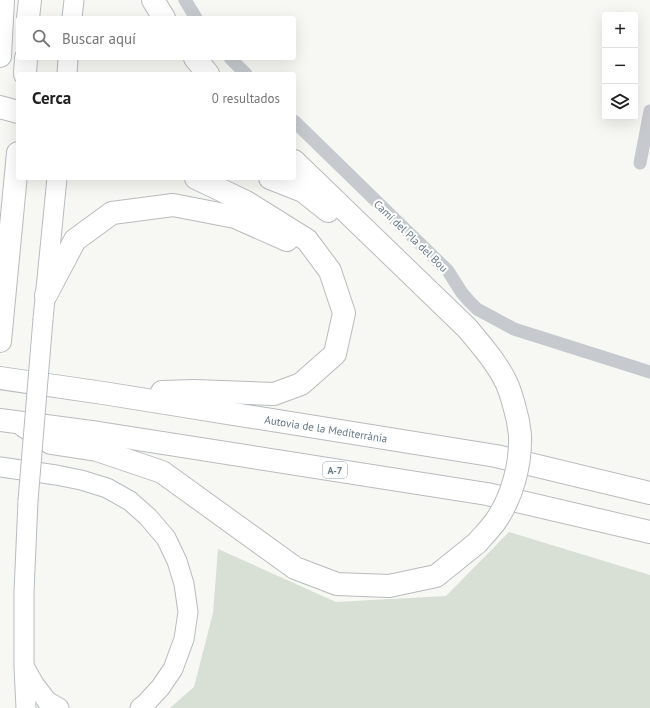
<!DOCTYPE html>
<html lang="es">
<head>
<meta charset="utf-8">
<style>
	body { margin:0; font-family:"PT Sans",sans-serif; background:#f2f2f2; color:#222 }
	.controls { position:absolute; right:12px; top:12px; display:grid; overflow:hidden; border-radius:4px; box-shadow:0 4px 16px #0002 }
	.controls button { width:36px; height:36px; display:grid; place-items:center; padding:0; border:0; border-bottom:1px solid #e0e0e0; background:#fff; color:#222; font:20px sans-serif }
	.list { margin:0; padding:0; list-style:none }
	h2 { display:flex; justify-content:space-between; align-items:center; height:52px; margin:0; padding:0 16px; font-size:17px }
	h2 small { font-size:13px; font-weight:400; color:#767676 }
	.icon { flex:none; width:22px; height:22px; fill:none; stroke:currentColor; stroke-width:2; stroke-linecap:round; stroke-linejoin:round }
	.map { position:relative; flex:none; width:650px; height:708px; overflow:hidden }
	.search { position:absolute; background:#fff; box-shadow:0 4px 16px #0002; left:16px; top:16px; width:280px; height:44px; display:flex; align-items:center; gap:10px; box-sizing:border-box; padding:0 14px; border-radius:4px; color:#767676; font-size:15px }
	.panel { position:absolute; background:#fff; box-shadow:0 4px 16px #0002; left:16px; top:72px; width:280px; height:108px; border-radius:4px }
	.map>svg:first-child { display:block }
	.green { fill:#d8dfd4 }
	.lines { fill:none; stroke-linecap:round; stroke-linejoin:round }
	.secondary-casing { stroke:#b6bcc1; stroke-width:21 }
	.motorway-casing { stroke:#b8bcbf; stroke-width:24 }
	.minor { stroke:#c6cace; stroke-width:13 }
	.secondary { stroke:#fff; stroke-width:19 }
	.motorway { stroke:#fff; stroke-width:22 }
	.secondary-bridge-casing { stroke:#b6bcc1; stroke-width:21; stroke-linecap:butt }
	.motorway-bridge-casing { stroke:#b8bcbf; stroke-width:24; stroke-linecap:butt }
	.secondary-bridge { stroke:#fff; stroke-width:19 }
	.motorway-bridge { stroke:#fff; stroke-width:22 }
	.labels { text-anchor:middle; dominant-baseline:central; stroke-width:4; stroke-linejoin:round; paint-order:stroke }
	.shield { fill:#fff; stroke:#92a0ac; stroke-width:1 }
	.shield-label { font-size:10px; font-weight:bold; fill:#637788 }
	.street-label { font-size:11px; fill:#637788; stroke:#fff }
</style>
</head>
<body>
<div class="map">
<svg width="650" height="708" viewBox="0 0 650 708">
	<rect width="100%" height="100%" fill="#f7f7f3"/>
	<path class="green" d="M509,532L650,575V708H170L194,687L213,613L218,549L336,602L446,596Z"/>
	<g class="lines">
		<defs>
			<g id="secondary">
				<path d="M72,18L74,0"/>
				<path d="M67,74L68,58"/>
				<path d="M43,319L57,178"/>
				<path d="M0,467L56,475L81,480L107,488L130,501L148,517L166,538L177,561L184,584L188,612L184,639L173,669L160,688L145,704L140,708"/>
				<path d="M25,668L34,684L47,701L59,708"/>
				<path d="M26,708L24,667V592L28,501"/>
			</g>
			<g id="motorway">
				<path d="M153,0L164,18"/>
				<path d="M28,18L30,0"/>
				<path d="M0,56L3,0"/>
				<path d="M195,58L208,74"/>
				<path d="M25,74L26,58"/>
				<path d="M0,107L18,112"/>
				<path d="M294,161L467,328C481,345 498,364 507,384C510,391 512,398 514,405"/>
				<path d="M270,178L303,191L328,211"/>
				<path d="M46,295L75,240L112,213L173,205L235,217L287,240"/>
				<path d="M0,341L18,153"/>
				<path d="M0,378L103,393L496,456L650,493"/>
				<path d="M162,392L194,391L274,394L301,384L335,354L344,313L330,271L307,240L246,202L196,178"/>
				<path d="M0,420L99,433L487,494L650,532"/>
				<path d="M24,426L51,443L97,450L162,472L295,568L337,584L389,586L436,576L477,543"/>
			</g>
		</defs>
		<use href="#secondary" class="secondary-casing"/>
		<use href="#motorway" class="motorway-casing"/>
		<g class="minor">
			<path d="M185,0L196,18"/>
			<path d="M230,58L246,74"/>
			<path d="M294,121L448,271L462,293L469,301L477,309L514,329L650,372"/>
			<path d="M640,163L650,111"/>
		</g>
		<use href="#secondary" class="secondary"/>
		<use href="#motorway" class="motorway"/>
		<defs>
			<path id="secondary-bridge" d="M28,501L43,319"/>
			<path id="motorway-bridge" d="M477,543C483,536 489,530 495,522C512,498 521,465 520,435C519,425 517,415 514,405"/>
		</defs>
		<use href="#secondary-bridge" class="secondary-bridge-casing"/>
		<use href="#motorway-bridge" class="motorway-bridge-casing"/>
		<use href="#secondary-bridge" class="secondary-bridge"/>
		<use href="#motorway-bridge" class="motorway-bridge"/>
	</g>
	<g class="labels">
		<rect class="shield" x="323" y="462" width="24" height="16" rx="3"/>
		<g class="shield-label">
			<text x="335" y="470">A-7</text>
		</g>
		<g class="street-label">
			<text transform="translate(411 236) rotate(44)">Camí del Pla del Bou</text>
			<text transform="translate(326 429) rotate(9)">Autovia de la Mediterrània</text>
		</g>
	</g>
</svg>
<div class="controls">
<button>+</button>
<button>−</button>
<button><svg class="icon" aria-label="layers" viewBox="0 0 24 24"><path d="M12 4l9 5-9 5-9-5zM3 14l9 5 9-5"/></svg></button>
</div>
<div class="search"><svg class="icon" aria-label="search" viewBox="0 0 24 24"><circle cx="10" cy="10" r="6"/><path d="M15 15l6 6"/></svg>Buscar aquí</div>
<section class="panel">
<h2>Cerca<small>0 resultados</small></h2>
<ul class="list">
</ul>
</section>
</div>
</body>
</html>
